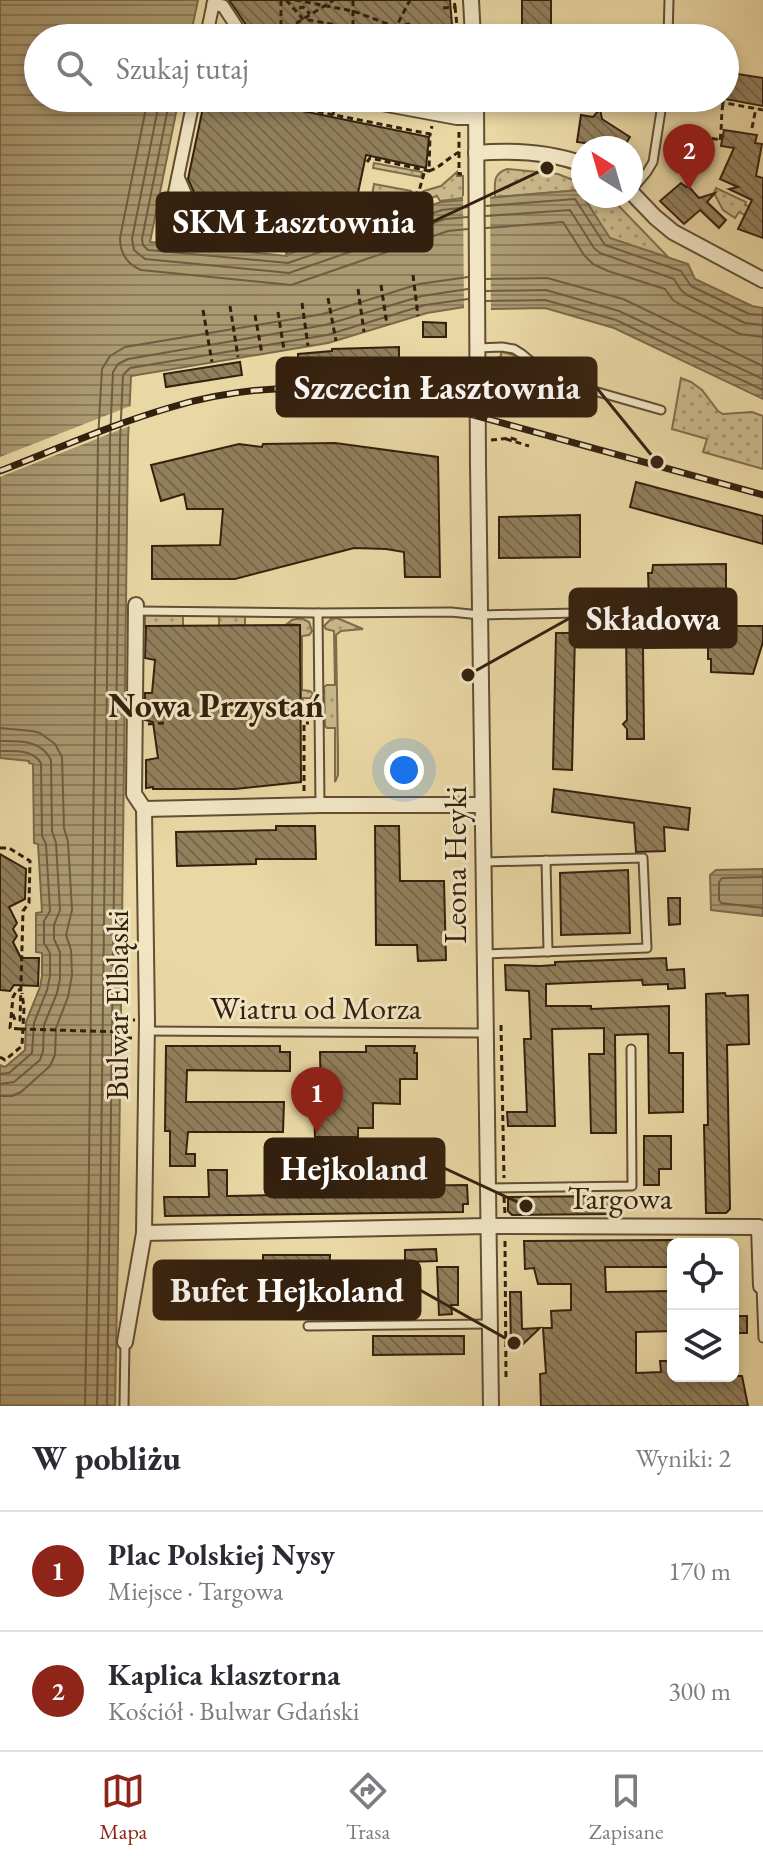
<!DOCTYPE html>
<html lang="pl">
<head>
<meta charset="utf-8">
<style>
	body { margin:0; font-family:"EB Garamond",serif; background:#f2f2f3; color:#2b2b33 }
	.controls { position:absolute; right:24px; bottom:24px; display:grid; overflow:hidden; border-radius:12px; box-shadow:0 4px 12px #0003 }
	.controls button { width:72px; height:72px; display:grid; place-items:center; padding:0; border:0; border-bottom:2px solid #e1e1e2; background:#fff; color:#2b2b33; font:40px sans-serif }
	.compass { position:absolute; left:571px; top:136px; width:72px; height:72px; border-radius:50%; background:#fff; box-shadow:0 4px 12px #0003; rotate:323deg }
	.you { position:absolute; left:404px; top:770px; width:28px; height:28px; margin:-20px; border:6px solid #fff; border-radius:50%; background:#1a73e8; box-shadow:0 0 0 12px #1a73e833 }
	.badge { display:grid; place-items:center; width:52px; height:52px; border-radius:50%; background:#8f2418; color:#fff; font-size:26px; font-weight:700 }
	.pin { position:absolute; translate:-50% -66px; filter:drop-shadow(0 2px 4px #0008) }
	.pin::after { content:''; position:absolute; top:42px; width:28px; height:24px; background:inherit; clip-path:polygon(0 0,100% 0,50% 100%) }
	.list { margin:0; padding:0; list-style:none }
	h2 { display:flex; justify-content:space-between; align-items:center; height:104px; margin:0; padding:0 32px; font-size:34px }
	h2 small { font-size:26px; font-weight:400; color:#7c7c81 }
	.list li { display:grid; grid-template-columns:52px 1fr auto; gap:24px; align-items:center; box-sizing:border-box; height:120px; padding:0 32px; border-top:2px solid #e1e1e2 }
	.list b { display:block; font-size:30px; white-space:nowrap }
	.list p { margin:0; font-size:26px; white-space:nowrap; color:#7c7c81 }
	.list em { font-size:26px; font-style:normal; color:#7c7c81 }
	.icon { flex:none; width:44px; height:44px; fill:none; stroke:currentColor; stroke-width:2; stroke-linecap:round; stroke-linejoin:round }
	.map { position:relative; flex:none; width:763px; height:1406px; overflow:hidden }
	.search { position:absolute; background:#fff; box-shadow:0 4px 12px #0003; left:24px; right:24px; top:24px; height:88px; display:flex; align-items:center; gap:20px; box-sizing:border-box; padding:0 28px; border-radius:44px; color:#7c7c81; font-size:30px }
	.sheet { height:344px; background:#fff }
	nav { display:flex; justify-content:space-around; align-items:center; box-sizing:border-box; height:112px; border-top:2px solid #e1e1e2; background:#fff; font-size:22px; color:#7c7c81 }
	nav a { display:grid; justify-items:center; gap:4px }
	nav .on { color:#8f2418 }
	.map>svg:first-child { display:block }
	.grass { fill:url(#grass-dots); stroke:#7f6c4c; stroke-width:2 }
	.water { fill:url(#water-rules); stroke:#7b6949; stroke-width:2 }
	.pier { fill:#e9d7a4 }
	.lines { fill:none; stroke-linecap:round; stroke-linejoin:round }
	.shore { stroke:#705c40; stroke-width:2 }
	.building { fill:url(#building-back-hatch); stroke:#34200e; stroke-width:2 }
	.service-casing { stroke:#614e34; stroke-width:11 }
	.pedestrian-casing { stroke:#614e34; stroke-width:15 }
	.minor-casing { stroke:#614e34; stroke-width:18 }
	.path { stroke:#34200e; stroke-width:3; stroke-dasharray:6 4; stroke-linecap:butt }
	.service { stroke:#f1e5c4; stroke-width:7 }
	.pedestrian { stroke:#f1e5c4; stroke-width:11 }
	.minor { stroke:#f1e5c4; stroke-width:14 }
	.rail-casing { stroke:#34200e; stroke-width:7 }
	.rail { stroke:#f1e5c4; stroke-width:4; stroke-dasharray:12; stroke-linecap:butt }
	.path-bridge { stroke:#34200e; stroke-width:3; stroke-dasharray:6 4; stroke-linecap:butt }
	.labels { text-anchor:middle; dominant-baseline:central; stroke-width:6; stroke-linejoin:round; paint-order:stroke }
	.street-label { font-size:32px; fill:#34200e; stroke:#f1e5c4 }
	.neighbourhood-label { font-size:34px; font-weight:bold; fill:#34200e; stroke:#f1e5c4 }
	.leader { fill:none; stroke:#34200e; stroke-width:3 }
	.callout-dot { fill:#34200e; stroke:#f1e5c4; stroke-width:3 }
	.callout { fill:#34200e; stroke:#34200e; stroke-width:3 }
	.callout-label { font-size:34px; text-anchor:middle; font-weight:bold; fill:#fff }
</style>
</head>
<body>
<div class="map">
<svg width="763" height="1406" viewBox="0 0 763 1406">
	<defs>
		<pattern id="grass-dots" width="8" height="8" patternUnits="userSpaceOnUse" patternTransform="scale(2)"><rect width="8" height="8" fill="#cab88a"/><path d="M2 2h.1M6 6h.1" fill="none" stroke="#a5956f" stroke-width="1.8" stroke-linecap="round"/></pattern>
		<pattern id="water-rules" width="6" height="5" patternUnits="userSpaceOnUse" patternTransform="scale(2)"><rect width="6" height="5" fill="#ab9971"/><path d="M0 2.5h6" fill="none" stroke="#8c7c5b"/></pattern>
		<pattern id="building-back-hatch" width="6" height="6" patternUnits="userSpaceOnUse" patternTransform="scale(2)"><rect width="6" height="6" fill="#927f5c"/><path d="M-1 5l2 2M0 0l6 6M5-1l2 2" fill="none" stroke="#78684a"/></pattern>
	</defs>
	<rect width="100%" height="100%" fill="#e9d7a4"/>
	<filter id="stains"><feTurbulence type="fractalNoise" baseFrequency=".0025" numOctaves="4"/><feColorMatrix values="0 0 0 0 .2 0 0 0 0 .09 0 0 0 0 .02 0 0 0 .5 -.17"/></filter>
	<radialGradient id="worn" r=".72"><stop offset=".6" stop-color="#630" stop-opacity="0"/><stop offset="1" stop-color="#630" stop-opacity=".3"/></radialGradient>
	<g class="grass">
		<path d="M374,163L422,172L421,177L373,168Z"/>
		<path d="M507,169L558,174L583,184V196L579,190L495,197C495,184 492,174 507,169Z"/>
		<path d="M457,172V176H463V198L440,201L437,196L288,246L287,254H286V245L410,203L424,191L441,186Z"/>
		<path d="M374,184L411,191L412,193L407,198L374,209L371,202Z"/>
		<path d="M716,188L746,202L745,205L756,208L755,221L739,212L735,218L723,210L714,193Z"/>
		<path d="M583,196H605L617,204L670,259L609,238Z"/>
		<path d="M501,352C518,353 529,368 541,379L538,382L513,374L511,379L491,374V361L501,356Z"/>
		<path d="M681,378L691,382L702,390L718,411L723,414L752,412L763,416V469L703,452L707,439L672,429Z"/>
		<path d="M145,615L183,616V626H145Z"/>
		<path d="M219,616H245V625L219,626Z"/>
		<path d="M301,618L309,622L312,631L309,635L302,636V690L310,691L313,694L310,698H303L302,704H301L300,625L287,624L292,620Z"/>
		<path d="M337,618L363,629L341,631L336,635L338,751V775L335,782V728H327L325,726L324,687L327,685H335L334,631L326,629L324,626L331,619Z"/>
	</g>
	<g class="water">
		<path d="M0,0H198L190,38H38V98H179L150,242L287,256L288,254L441,202L579,190L610,238L688,264L695,279L752,306L763,308V399L614,328L545,308L492,309L464,307L427,313L328,343L131,376L128,440L118,1243L115,1406H0V1065L5,1067L25,1050L26,1022L40,987L42,976V953L36,952V913L42,912L38,844L34,843L33,764L29,763V761L0,758Z"/>
		<path d="M763,869V916L711,910L710,875L716,870Z"/>
	</g>
	<g class="pier">
		<path d="M490,194L491,313L464,312L463,196Z"/>
		<path d="M133,405L132,425L0,477V457Z"/>
	</g>
	<g class="lines">
		<g class="shore">
			<path d="M148,98L120,238C120,254 127,264 141,270L291,285L448,231L468,229"/>
			<path d="M160,98L132,239L134,250L145,259L289,273L445,219L468,217"/>
			<path d="M170,98L142,239L143,245L148,250L288,263L442,210L468,207"/>
			<path d="M486,206L575,199L605,245L681,271L691,286L749,314L763,315"/>
			<path d="M486,216L570,210L594,248L600,253L674,279L681,290L687,295L745,323L763,325"/>
			<path d="M486,228L563,222L584,255L593,264L608,271L665,289L673,300L681,305L740,334L763,337"/>
			<path d="M486,279L547,278L623,299L763,366"/>
			<path d="M486,291L546,290L619,311L763,379"/>
			<path d="M486,301L545,300L616,320L763,390"/>
			<path d="M0,728L32,731L40,733L55,744L62,757L64,828L68,842L72,910L66,935L71,950L72,975L68,997L56,1028L55,1055L50,1066L21,1092L12,1096H0"/>
			<path d="M0,741C20,741 41,740 51,760L52,831L56,843L60,910L54,925V939L60,952V979L57,993L44,1025L43,1051L40,1060L14,1082L0,1084"/>
			<path d="M0,751C15,751 32,749 41,763L42,836L46,844L50,911L44,921V943L50,953V976L47,990L34,1023L32,1053L9,1073L0,1074"/>
			<path d="M763,877L722,878L719,882V900L721,903L763,908"/>
			<path d="M85,1406L88,1243L98,439L102,369L110,356L125,347L323,314L419,284L468,277"/>
			<path d="M97,1406L100,1243L110,440L113,372L118,364L128,359L325,325L422,296L468,289"/>
			<path d="M107,1406L120,440L123,375L130,368L327,335L425,305L468,299"/>
		</g>
	</g>
	<g class="building">
		<path d="M229,0H450L453,38H255Z"/>
		<rect x="522" y="0" width="29" height="38"/>
		<path d="M725,72L763,78V106L725,99Z"/>
		<path d="M205,98H239L429,137L426,168L366,155L358,193L365,212L293,237L286,234L280,235L210,228L188,179Z"/>
		<path d="M600,109L602,119L630,137L623,148H597L591,144L577,142L581,115L593,117Z"/>
		<path d="M724,130L757,135L755,143L762,144L756,176L763,178V238L738,229L752,200L729,189L738,187L720,179L734,148L721,146Z"/>
		<path d="M681,183L686,187H689L699,198L715,193L707,202L726,220L719,228L700,210L684,224L660,201Z"/>
		<path d="M423,322L446,323V337H423Z"/>
		<path d="M399,347V361L298,363V354L332,351V349Z"/>
		<path d="M240,362L242,375L166,387L164,374Z"/>
		<path d="M335,443L438,457L440,577H405L404,552L386,549L354,548L235,579H152V546L220,545L223,509H187L184,494L161,501L151,465L239,444L262,447L263,444Z"/>
		<path d="M636,482L763,516V544L630,507Z"/>
		<path d="M580,515V557L499,558V517Z"/>
		<path d="M726,564V599L685,600V626H763V642L753,674L711,672V659H708V647L643,648L644,739H627V729L623,724L627,720L626,627H650L648,573H652L653,565Z"/>
		<path d="M300,625L301,782L235,789H153V787L146,788V760L158,758L153,722L145,720V693H152L155,660L145,658L146,626Z"/>
		<path d="M556,633H575L572,770L553,769Z"/>
		<path d="M554,789L690,808L688,830L664,827L665,851L636,852L634,823L552,812Z"/>
		<path d="M276,826H315L316,859H256V864L177,866L176,832L276,830Z"/>
		<path d="M375,826H399L400,881H444L446,960L418,961L417,945H376Z"/>
		<path d="M0,854L26,869L25,899L9,907L17,923L13,929L17,936L13,942L21,958H39L38,986L14,985L10,991L0,990Z"/>
		<path d="M628,870L630,933L561,935L560,873Z"/>
		<path d="M668,898H680V924L669,925Z"/>
		<path d="M666,958L667,970L684,969L685,988L668,989V984L643,985L642,980L546,984V1006H591V1009L669,1006V1053H683V1112L649,1113L648,1034L615,1035L616,1133H591L589,1054H604V1028L552,1029L555,1126H508L507,1112H527L524,1039H531L529,991L506,990L505,965L540,966L555,965V962Z"/>
		<path d="M725,993L726,996L748,995L749,1044L727,1045L730,1209L726,1213H706L704,1125H708L706,994Z"/>
		<path d="M166,1046H280V1052H290V1071L187,1070L186,1102H284L283,1132H188L186,1154H195V1166H170V1131H165Z"/>
		<path d="M366,1046H415L414,1053H417V1079H400V1104L373,1103V1128H358V1137H315L314,1111H316L317,1103H321L320,1052H366Z"/>
		<path d="M644,1136H671V1169H659V1185H644Z"/>
		<path d="M208,1170H227V1196L277,1195V1187H292V1177H375V1186L467,1185L468,1204H463V1212L165,1216L164,1197H209Z"/>
		<path d="M611,1196L610,1214L512,1215L508,1211V1197Z"/>
		<path d="M673,1240V1267H605L606,1292L673,1291V1331L636,1332V1373L661,1372L660,1361H673V1376H742L748,1406H541L540,1374L546,1373L543,1328H552L551,1311L571,1310V1284H538L534,1268L525,1269L524,1241Z"/>
		<path d="M436,1249L437,1261L405,1262V1250Z"/>
		<path d="M263,1255H330L329,1276L263,1275Z"/>
		<path d="M437,1267H458V1305H451L452,1314L439,1315Z"/>
		<path d="M510,1292H521L522,1329L540,1328L519,1348H511Z"/>
		<rect x="733" y="1316" width="14" height="17"/>
		<path d="M373,1336H464V1354L373,1355Z"/>
	</g>
	<g class="lines">
		<defs>
			<g id="service">
				<path d="M668,38L669,0"/>
				<path d="M631,191L647,172L653,162L663,98"/>
				<path d="M477,348L502,347L514,349L522,354L552,379L661,410"/>
				<path d="M137,611L318,613"/>
				<path d="M320,805L318,613L451,612L480,615L623,612"/>
				<path d="M546,860L548,952"/>
				<path d="M483,862L643,858L647,948L486,954"/>
				<path d="M147,1031L484,1033"/>
				<path d="M487,1188L632,1186L631,1049"/>
				<path d="M761,1286L763,1338"/>
				<path d="M308,1326L490,1324"/>
				<path d="M124,1406L125,1342"/>
			</g>
			<g id="pedestrian">
				<path d="M213,4L223,6L244,38"/>
				<path d="M206,38L214,0"/>
				<path d="M194,98L168,224L173,233L281,244L286,242"/>
				<path d="M178,177L204,236"/>
			</g>
			<g id="minor">
				<path d="M471,0L473,38"/>
				<path d="M355,98L457,117H476"/>
				<path d="M476,98L478,465L491,1406"/>
				<path d="M476,153C511,150 550,152 583,164"/>
				<path d="M631,192L655,217L673,232L763,280"/>
				<path d="M144,809L320,805H482"/>
				<path d="M144,1233L488,1226L759,1227L761,1286"/>
				<path d="M125,1342L144,1233L147,1021L144,809L134,794L136,605"/>
			</g>
		</defs>
		<use href="#service" class="service-casing"/>
		<use href="#pedestrian" class="pedestrian-casing"/>
		<use href="#minor" class="minor-casing"/>
		<g class="path">
			<path d="M281,0V33"/>
			<path d="M286,0L303,19L353,28L354,38"/>
			<path d="M295,0L353,11L396,27L410,0"/>
			<path d="M353,0V28"/>
			<path d="M455,7L457,26"/>
			<path d="M299,8L303,7L310,14"/>
			<path d="M443,8L455,7L454,0"/>
			<path d="M279,34L334,0"/>
			<path d="M375,38L399,37"/>
			<path d="M400,38L396,27L413,23"/>
			<path d="M249,98L430,134L432,126"/>
			<path d="M699,98L763,110"/>
			<path d="M296,108L298,98"/>
			<path d="M333,115L336,98"/>
			<path d="M752,128L756,108"/>
			<path d="M702,137L722,140"/>
			<path d="M720,140C722,127 721,115 723,103"/>
			<path d="M459,152V174H462"/>
			<path d="M367,162L370,158L429,171L430,134"/>
			<path d="M429,171C441,167 448,158 459,152V132"/>
			<path d="M369,211L371,214L409,200L419,191L425,170"/>
			<path d="M298,238L371,214"/>
			<path d="M413,275L418,316"/>
			<path d="M381,285L387,325"/>
			<path d="M358,289L364,332"/>
			<path d="M328,298L336,341"/>
			<path d="M302,303L308,346"/>
			<path d="M230,306L238,357"/>
			<path d="M203,310L212,362"/>
			<path d="M278,312L284,350"/>
			<path d="M255,315L262,354"/>
			<path d="M500,380L498,388L533,398L530,408"/>
			<path d="M540,411L541,405"/>
			<path d="M506,439L529,446"/>
			<path d="M491,440L511,438L517,440"/>
			<path d="M148,724L164,723"/>
			<path d="M304,791V723H309"/>
			<path d="M0,848H9L30,861L29,903L23,911L20,1020H15L12,1012"/>
			<path d="M501,1025L504,1178"/>
			<path d="M20,1029L10,1028L13,997L17,990H21"/>
			<path d="M132,1038H126L127,1020H135"/>
			<path d="M0,1057L5,1060L22,1046L24,1008L22,993"/>
			<path d="M504,1197L505,1214"/>
			<path d="M505,1241L506,1378"/>
		</g>
		<use href="#service" class="service"/>
		<use href="#pedestrian" class="pedestrian"/>
		<use href="#minor" class="minor"/>
		<defs>
			<path id="rail" d="M0,471C57,449 113,424 172,407C255,382 341,383 426,402L763,495"/>
		</defs>
		<use href="#rail" class="rail-casing"/>
		<use href="#rail" class="rail"/>
		<path class="path-bridge" d="M20,1029L123,1032"/>
	</g>
	<g class="labels">
		<g class="street-label">
			<text transform="translate(455 865) rotate(-90)">Leona Heyki</text>
			<text transform="translate(117 1005) rotate(-90)">Bulwar Elbląski</text>
			<text x="316" y="1008">Wiatru od Morza</text>
			<text x="620" y="1198">Targowa</text>
		</g>
		<g class="neighbourhood-label">
			<text x="216" y="705">Nowa Przystań</text>
		</g>
	</g>
	<path class="leader" d="M547 168L432 222M657 462L596 387M468 675L570 618M526 1206L444 1168M514 1343L420 1290"/>
	<g class="callout-dot">
		<circle cx="547" cy="168" r="8"/>
		<circle cx="657" cy="462" r="8"/>
		<circle cx="468" cy="675" r="8"/>
		<circle cx="526" cy="1206" r="8"/>
		<circle cx="514" cy="1343" r="8"/>
	</g>
	<g class="callout">
		<rect x="157" y="193" width="275" height="58" rx="8"/>
		<rect x="277" y="358" width="319" height="58" rx="8"/>
		<rect x="570" y="589" width="166" height="58" rx="8"/>
		<rect x="265" y="1139" width="179" height="58" rx="8"/>
		<rect x="154" y="1261" width="266" height="58" rx="8"/>
	</g>
	<g class="callout-label">
		<text x="294" y="233">SKM Łasztownia</text>
		<text x="437" y="399">Szczecin Łasztownia</text>
		<text x="653" y="630">Składowa</text>
		<text x="354" y="1180">Hejkoland</text>
		<text x="287" y="1302">Bufet Hejkoland</text>
	</g>
	<rect width="100%" height="100%" filter="url(#stains)"/>
	<rect width="100%" height="100%" fill="url(#worn)"/>
</svg>
<div class="controls">
<button><svg class="icon" aria-label="locate" viewBox="0 0 24 24"><circle cx="12" cy="12" r="6"/><path d="M12 2v4M12 18v4M2 12h4M18 12h4"/></svg></button>
<button><svg class="icon" aria-label="layers" viewBox="0 0 24 24"><path d="M12 4l9 5-9 5-9-5zM3 14l9 5 9-5"/></svg></button>
</div>
<svg class="compass" viewBox="-18 -18 36 36"><path d="M0-13l5 13h-10z" fill="#e53935"/><path d="M0 13l5-13h-10z" fill="#7c7c81"/></svg>
<div class="you"></div>
<div class="pin badge" style="left:317px;top:1133px">1</div>
<div class="pin badge" style="left:689px;top:190px">2</div>
<div class="search"><svg class="icon" aria-label="search" viewBox="0 0 24 24"><circle cx="10" cy="10" r="6"/><path d="M15 15l6 6"/></svg>Szukaj tutaj</div>
</div>
<section class="sheet">
<h2>W pobliżu<small>Wyniki: 2</small></h2>
<ul class="list">
<li><span class="badge">1</span><div><b>Plac Polskiej Nysy</b><p>Miejsce · Targowa</p></div><em>170 m</em></li>
<li><span class="badge">2</span><div><b>Kaplica klasztorna</b><p>Kościół · Bulwar Gdański</p></div><em>300 m</em></li>
</ul>
</section>
<nav>
<a class="on"><svg class="icon" aria-label="map" viewBox="0 0 24 24"><path d="M3 6l6-2 6 2 6-2v14l-6 2-6-2-6 2zM9 4v14M15 6v14"/></svg>Mapa</a>
<a><svg class="icon" aria-label="directions" viewBox="0 0 24 24"><path d="M12 3l9 9-9 9-9-9zM9 14v-3h6M13 9l2 2-2 2"/></svg>Trasa</a>
<a><svg class="icon" aria-label="saved" viewBox="0 0 24 24"><path d="M7 4h10v16l-5-4-5 4z"/></svg>Zapisane</a>
</nav>
</body>
</html>
